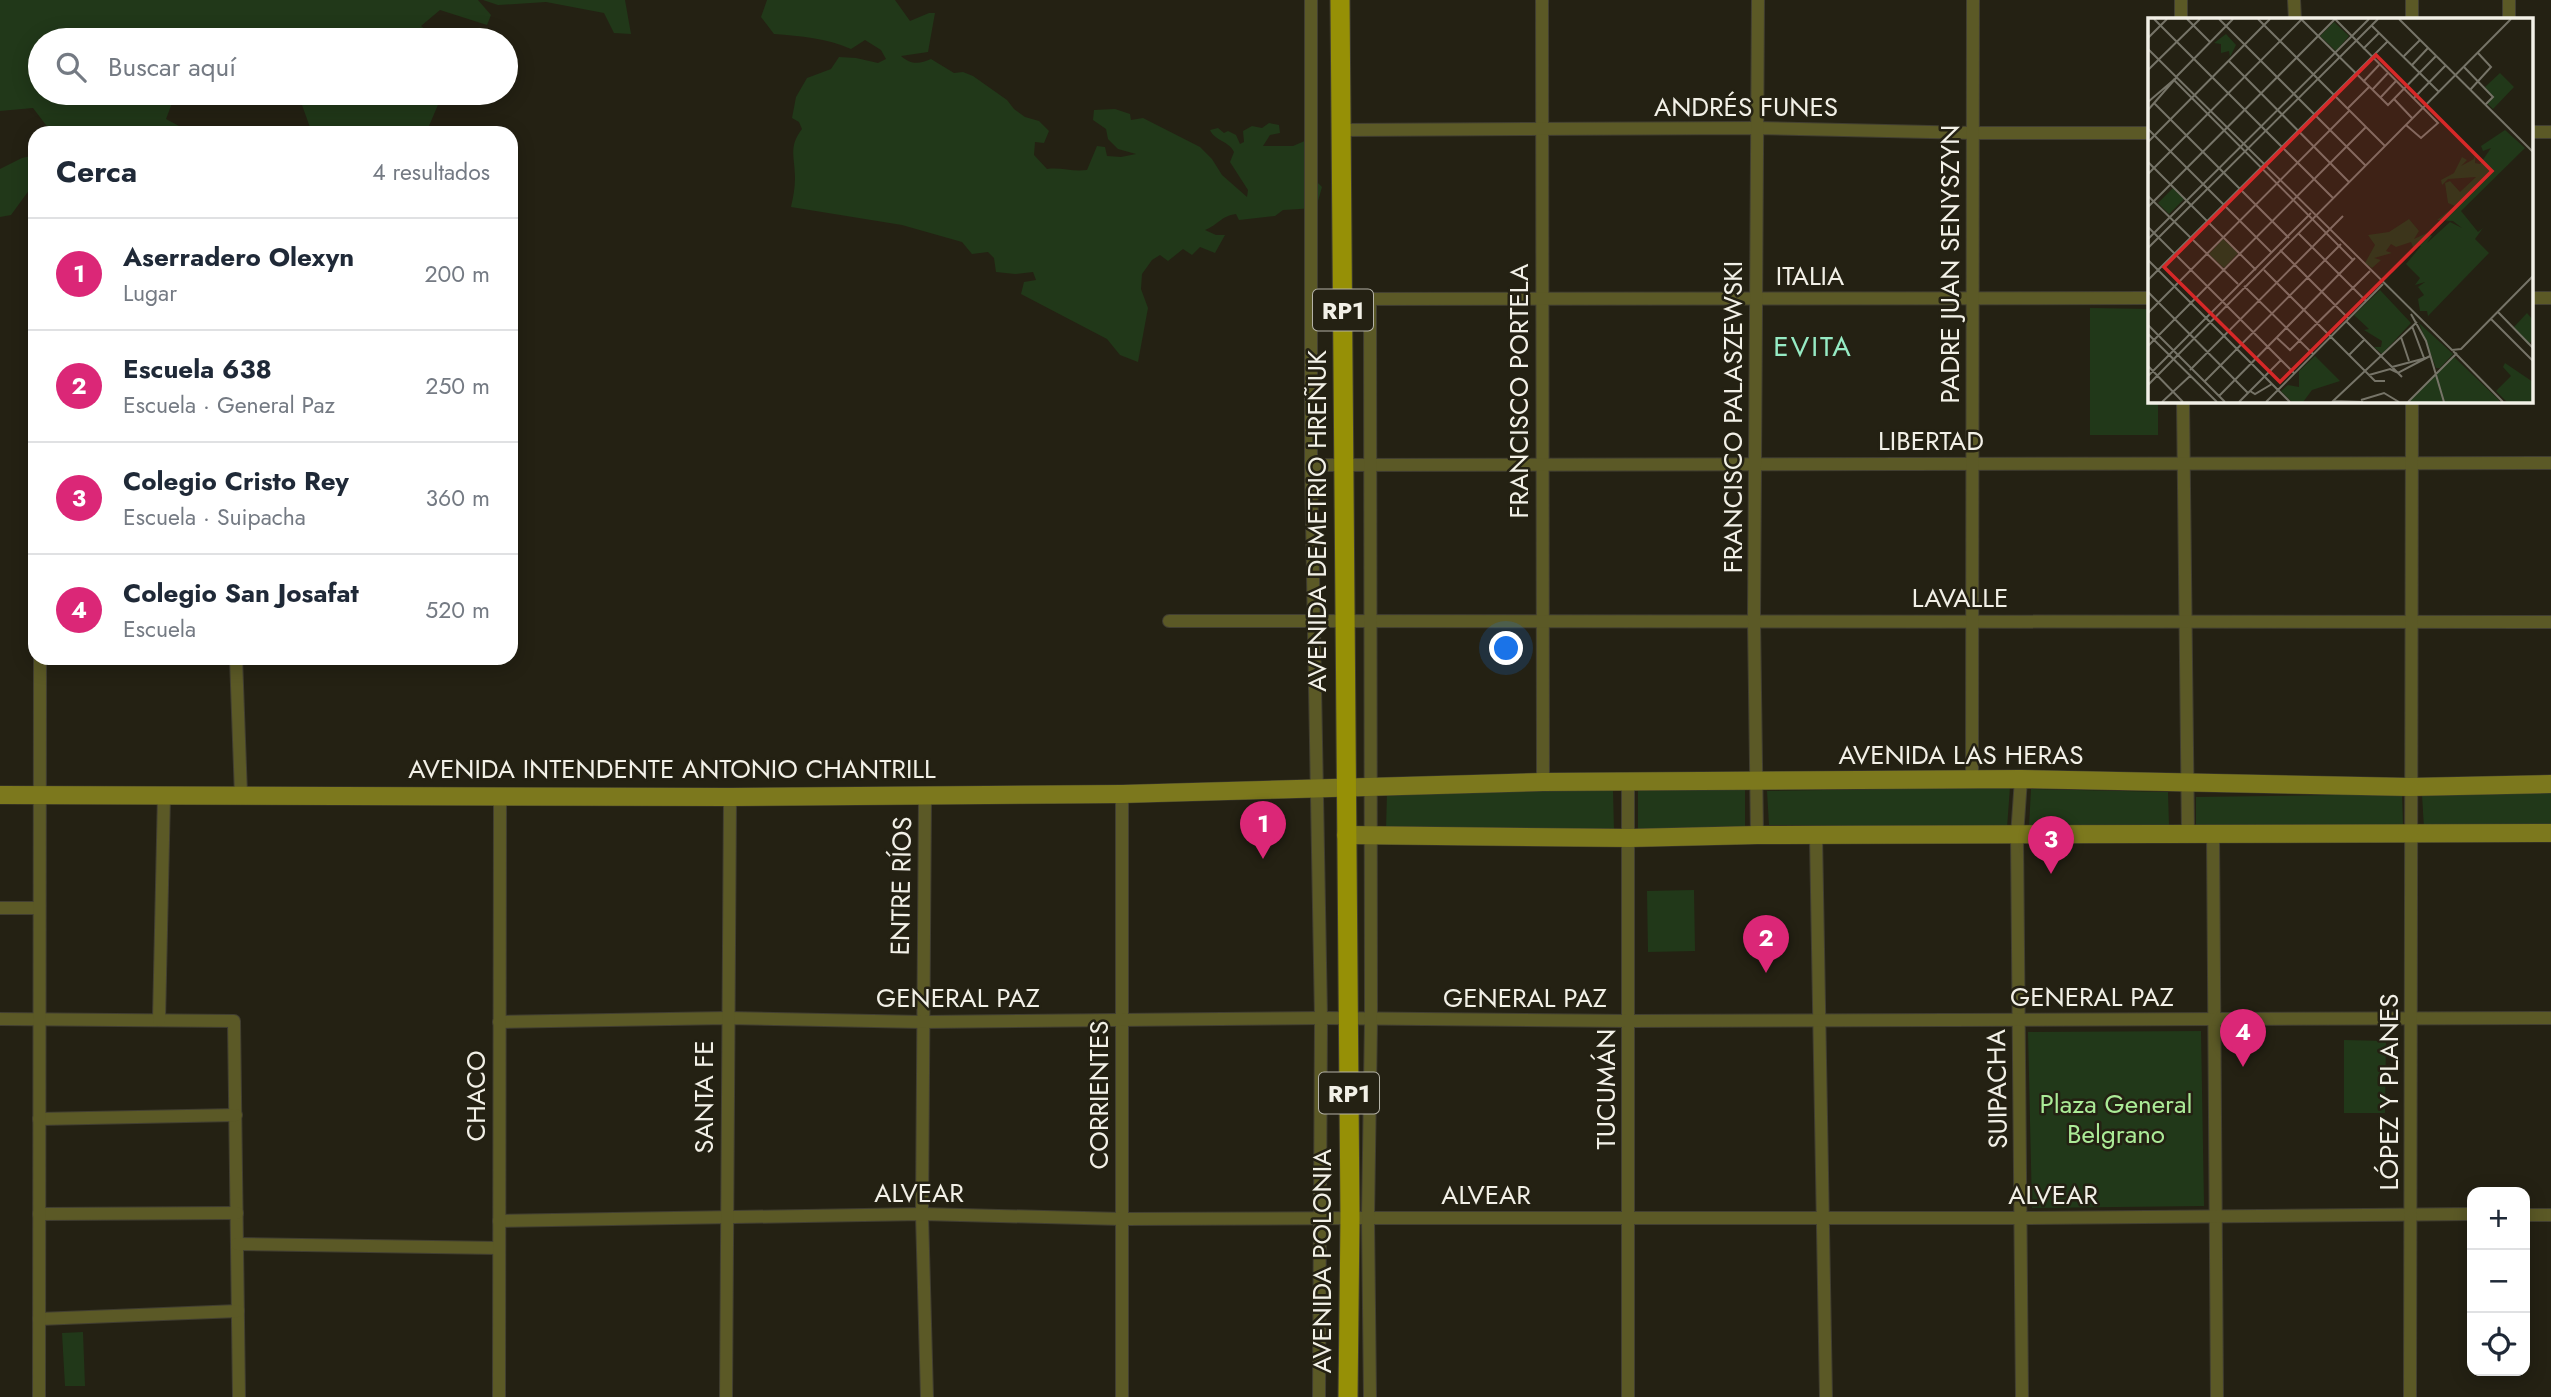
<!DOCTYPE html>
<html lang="es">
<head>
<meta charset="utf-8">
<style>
	body { margin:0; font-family:Jost,sans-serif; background:#f6f6f7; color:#1f2937 }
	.controls { position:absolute; right:21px; bottom:21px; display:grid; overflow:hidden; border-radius:14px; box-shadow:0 4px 18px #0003 }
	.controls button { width:63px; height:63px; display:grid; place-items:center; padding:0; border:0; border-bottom:2px solid #e0e1e3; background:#fff; color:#1f2937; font:35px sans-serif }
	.you { position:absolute; left:1507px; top:649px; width:24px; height:24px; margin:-18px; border:5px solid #fff; border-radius:50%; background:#1a73e8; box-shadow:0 0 0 10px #1a73e833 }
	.badge { display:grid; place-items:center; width:46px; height:46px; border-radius:50%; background:#db2777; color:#fff; font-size:23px; font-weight:700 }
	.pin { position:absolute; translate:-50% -58px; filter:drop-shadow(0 2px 4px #0008) }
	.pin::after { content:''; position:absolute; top:37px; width:24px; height:21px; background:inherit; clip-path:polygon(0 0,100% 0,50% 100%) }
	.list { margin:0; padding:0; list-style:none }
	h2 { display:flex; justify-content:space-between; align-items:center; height:91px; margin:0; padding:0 28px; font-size:30px }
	h2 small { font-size:23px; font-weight:400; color:#747a83 }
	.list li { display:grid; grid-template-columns:46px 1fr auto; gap:21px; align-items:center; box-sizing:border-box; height:112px; padding:0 28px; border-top:2px solid #e0e1e3 }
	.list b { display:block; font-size:26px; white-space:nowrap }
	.list p { margin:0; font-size:23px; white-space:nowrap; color:#747a83 }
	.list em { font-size:23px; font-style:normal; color:#747a83 }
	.icon { flex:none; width:38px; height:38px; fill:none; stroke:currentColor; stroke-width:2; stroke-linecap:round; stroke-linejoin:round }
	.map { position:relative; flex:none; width:2551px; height:1397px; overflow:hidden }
	.search { position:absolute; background:#fff; box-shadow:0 4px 18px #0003; left:28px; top:28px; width:490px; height:77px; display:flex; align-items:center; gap:18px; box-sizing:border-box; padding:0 24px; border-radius:38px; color:#747a83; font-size:26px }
	.panel { position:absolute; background:#fff; box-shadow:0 4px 18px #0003; left:28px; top:126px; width:490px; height:539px; border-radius:21px }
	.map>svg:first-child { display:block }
	.green { fill:#213819 }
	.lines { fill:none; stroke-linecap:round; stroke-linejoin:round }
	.street-casing { stroke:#413e31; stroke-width:14 }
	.secondary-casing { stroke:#413e31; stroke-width:19 }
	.primary-casing { stroke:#413e31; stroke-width:21 }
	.street { stroke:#5b5926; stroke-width:12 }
	.secondary { stroke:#7c781d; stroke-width:18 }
	.primary { stroke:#969006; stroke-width:19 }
	.labels { text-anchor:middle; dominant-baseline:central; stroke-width:5; stroke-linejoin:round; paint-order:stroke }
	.shield { fill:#242113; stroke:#b4b2a7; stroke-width:2 }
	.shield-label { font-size:24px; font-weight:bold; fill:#f2f0e7 }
	.street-label { font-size:26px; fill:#f2f0e7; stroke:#242113 }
	.park-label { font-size:26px; fill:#abeb97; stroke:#242113 }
	.neighbourhood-label { font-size:28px; letter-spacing:2px; fill:#96ebc4; stroke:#242113 }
	.inset-road { fill:none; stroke:#767468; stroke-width:2 }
	.view { fill:#d62828; fill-opacity:0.15; stroke:#d62828; stroke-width:3.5 }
	.inset-edge { fill:none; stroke:#f2f0e7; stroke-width:3.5 }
</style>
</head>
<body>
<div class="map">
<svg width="2551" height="1397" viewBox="0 0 2551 1397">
	<rect width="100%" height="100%" fill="#242113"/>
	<g class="green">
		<path d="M0,0H478L491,15L487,25L440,10L421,26L440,40H40V93H180L174,98L166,119L192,133H52L33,108L0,111Z"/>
		<path d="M483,0H625L631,34L614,33L604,13L546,2L498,5Z"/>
		<path d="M767,0H895L910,21L929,13H935L928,52L901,56C911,65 920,64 931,59L954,73L963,72L973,76L1007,100L1014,109L1025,117L1039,121L1049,131L1044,143L1035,142L1034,155L1047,169C1062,167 1072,172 1087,170L1097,146L1105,147L1107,156L1121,157L1136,154L1118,149L1108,139L1106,129L1093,120L1094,110L1115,109L1130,114L1131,120L1143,118L1200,147L1212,159L1222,175L1247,197L1248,190L1230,162L1234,152C1229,141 1215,141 1210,130L1218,128L1224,133L1228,131L1236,135L1240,144L1244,142L1243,131L1252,126L1262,128L1269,123L1279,125L1280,133L1270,135L1263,146H1293L1307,140L1312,177L1322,187L1316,208L1283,210L1275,216L1239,220L1236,214C1221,216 1218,225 1205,230L1216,235H1225L1215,253L1200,247L1192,255L1183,249L1168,261L1160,255L1152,260L1142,274L1141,289L1148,308L1138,362L1120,355L1107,339L1021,294L1024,282L1036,280L1033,272L1015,274L996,272L994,258L988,252L972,254L962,242L902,225L791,207C793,198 795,188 795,178C795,157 788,147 802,129L799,122L792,118L796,97L807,78L831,69L839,57L856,58L878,63L886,59L881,50L865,40L851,49C826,38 801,36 774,34L761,17Z"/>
		<path d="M310,93H443L426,133H312L302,105Z"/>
		<path d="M35,155V182L11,215L0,217V169L22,158Z"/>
		<path d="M2090,308L2150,309V401H2158V435H2090Z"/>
		<path d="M2010,787L2007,828L1769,825L1767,791Z"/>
		<path d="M1745,788V826L1638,829V791Z"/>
		<path d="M1613,789L1614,832L1386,830L1387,792Z"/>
		<path d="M2031,789L2168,792L2169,826L2029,827Z"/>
		<path d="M2551,792V827L2424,828L2422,795Z"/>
		<path d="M2402,794L2403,825L2196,828V797Z"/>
		<path d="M1694,890L1695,951L1648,952L1647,891Z"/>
		<path d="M2201,1031L2204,1206L2032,1208L2028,1032Z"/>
		<path d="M2344,1040L2386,1041L2385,1113H2344Z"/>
		<path d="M83,1332L85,1386H65L62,1333Z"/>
	</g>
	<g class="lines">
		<defs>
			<g id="street">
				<path d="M1311,0V465L1321,1018L1319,1397"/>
				<path d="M1542,0L1543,782"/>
				<path d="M2294,0L2295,19"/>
				<path d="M2412,0V19"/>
				<path d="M2509,0V19"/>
				<path d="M2181,19V0"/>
				<path d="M1342,130L1757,128L1973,133H2150"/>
				<path d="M2532,132H2551"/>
				<path d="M2532,298H2551"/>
				<path d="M1343,299L2150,298"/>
				<path d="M2183,401L2188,834"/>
				<path d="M1311,465L2551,463"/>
				<path d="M1169,621L2551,622"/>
				<path d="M236,658L241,795"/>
				<path d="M2021,779L2017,836L2022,1397"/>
				<path d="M1972,780L1973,0"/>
				<path d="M1628,782V1397"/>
				<path d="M1122,794V1397"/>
				<path d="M925,795L922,1214L927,1397"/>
				<path d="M1757,835L1754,620L1758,0"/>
				<path d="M2213,835L2217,1397"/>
				<path d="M1816,836L1826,1397"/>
				<path d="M0,908H39"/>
				<path d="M0,1019L234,1021L239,1397"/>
				<path d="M159,1020L164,795"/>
				<path d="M499,1022L727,1018L922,1022L1321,1018L1629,1021L2551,1018"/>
				<path d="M39,1119L236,1115"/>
				<path d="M39,1214L237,1213"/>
				<path d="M2525,1215H2551"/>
				<path d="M499,1221L922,1214L1122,1219L1368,1218H2022L2472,1214"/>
				<path d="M237,1244L499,1248"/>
				<path d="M39,1319L238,1311"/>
				<path d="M39,1397L40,658"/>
				<path d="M499,1397L500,795"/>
				<path d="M726,1397L730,797"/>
				<path d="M1370,1397L1368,1218L1371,1020L1370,299"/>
				<path d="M2410,1397L2412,401"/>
			</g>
			<g id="secondary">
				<path d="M0,795L730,797L1122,794L1543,782L2021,779L2410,787L2551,784"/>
				<path d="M1346,835L1630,838L1757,835L2551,833"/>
			</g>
			<path id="primary" d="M1340,0L1350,1218L1348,1397"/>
		</defs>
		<use href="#street" class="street-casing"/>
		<use href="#secondary" class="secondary-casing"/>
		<use href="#primary" class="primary-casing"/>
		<use href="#street" class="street"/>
		<use href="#secondary" class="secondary"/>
		<use href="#primary" class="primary"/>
	</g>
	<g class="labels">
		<g class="shield">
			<rect x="1313" y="289.5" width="60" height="41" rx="5"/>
			<rect x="1319" y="1072.5" width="60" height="41" rx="5"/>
		</g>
		<g class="shield-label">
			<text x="1343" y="310">RP1</text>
			<text x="1349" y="1093">RP1</text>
		</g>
		<g class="street-label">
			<text x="1746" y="107">ANDRÉS FUNES</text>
			<text transform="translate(1950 264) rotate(-90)">PADRE JUAN SENYSZYN</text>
			<text x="1810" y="276">ITALIA</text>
			<text transform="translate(1519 391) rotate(-90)">FRANCISCO PORTELA</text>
			<text transform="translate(1733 417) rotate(-90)">FRANCISCO PALASZEWSKI</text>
			<text x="1931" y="441">LIBERTAD</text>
			<text transform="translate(1317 521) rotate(-90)">AVENIDA DEMETRIO HREÑUK</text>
			<text x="1960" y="598">LAVALLE</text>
			<text x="1961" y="755">AVENIDA LAS HERAS</text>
			<text x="672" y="769">AVENIDA INTENDENTE ANTONIO CHANTRILL</text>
			<text transform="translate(901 886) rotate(-89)">ENTRE RÍOS</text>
			<text x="2092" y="997">GENERAL PAZ</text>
			<text x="958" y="998">GENERAL PAZ</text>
			<text x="1525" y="998">GENERAL PAZ</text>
			<text transform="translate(1606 1089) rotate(-90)">TUCUMÁN</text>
			<text transform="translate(1997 1089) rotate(-91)">SUIPACHA</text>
			<text transform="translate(2389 1092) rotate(-90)">LÓPEZ Y PLANES</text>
			<text transform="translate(1099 1095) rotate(-90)">CORRIENTES</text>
			<text transform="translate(476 1096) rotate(-90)">CHACO</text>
			<text transform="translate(704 1097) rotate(-90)">SANTA FE</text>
			<text x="919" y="1193">ALVEAR</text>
			<text x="1486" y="1195">ALVEAR</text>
			<text x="2053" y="1195">ALVEAR</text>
			<text transform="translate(1322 1261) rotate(-90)">AVENIDA POLONIA</text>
		</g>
		<g class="park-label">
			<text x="2116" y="1104">Plaza General<tspan x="2116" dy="30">Belgrano</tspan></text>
		</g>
		<g class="neighbourhood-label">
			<text x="1813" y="346">EVITA</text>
		</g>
	</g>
	<g transform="translate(2148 18)">
		<rect width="385" height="385" fill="#242113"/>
		<path d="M186,4L201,18L188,33L172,18ZM78,16L88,27L82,39L81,33L73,35V26L66,25ZM352,55L366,69L345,91L339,85L345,78L337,69ZM357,112L377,130L313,193L330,214L335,210L327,221L341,235L280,298L279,293H272L270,281L276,277L270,269L277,264L267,267L272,260L258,246L273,228L265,229L263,224L248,229L243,226L238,233L244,235L226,240L233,242L224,250L217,245L227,227L220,217L241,214L261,201L271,213L266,221L279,215L284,218L279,225L302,204L314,210L305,203L289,202L307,188L300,185L297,165L302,163L312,174L328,159L300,161L294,167L293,162L306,155L314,139L319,142L313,148L326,141L328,132L327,145L332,146L343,130L335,133L333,128ZM25,170L36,181L21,196L10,185ZM75,221L90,235L76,250L61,236ZM232,272L263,305L234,336L226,329H233L234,323L216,312L221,311L206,297ZM379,295L385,302V321L380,327L366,309ZM271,305L305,336L292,350H288ZM167,338L192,363L164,372L155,384H144L133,373L140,367L151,369V353ZM305,338L351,382L352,384H260ZM357,345L385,364V384H359L348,373L363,358L355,349Z" fill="#213819"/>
		<path class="inset-road" d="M6,1L185,180M39,1L62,24M71,1L217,147M110,1L237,128M153,1L240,87L288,38M187,1L290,105L273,120L258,107M251,1L385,134M223,7L291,74M0,20L19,1M0,31L304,332L313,331L385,258M215,31L231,15M256,38L272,22M81,43L201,164M264,47L280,30M316,49L345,79L337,87M0,52L52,1M28,59L85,1M25,61L205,242M215,64L231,47M224,72L240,55M322,72L343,49L330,35M232,80L248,63M246,81L264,100M265,81L298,47M0,84L28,60M6,85L141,220M199,91L221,69M0,92L28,60M0,111L123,234M0,124L122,1M0,144L108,252M0,156L154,1M0,178L90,266M0,189L187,1M0,209L146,355M151,216L218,283M0,221L221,1M0,230L230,1M132,232L201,301M0,242L142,384M116,252L227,363H237M0,262L240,23M96,268L165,336M0,274L100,375M350,294L385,330M0,295L201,93M263,296L278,323L296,384M343,301L385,343M198,303L254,359M0,307L77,384M264,308L276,340M0,316L69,384M128,319L142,332L222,253M253,319L261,343M0,328L218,109M305,333L355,384M201,337L216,322M0,348L35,384M244,349L278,340M42,352L195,198M221,357L242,351L250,355L282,338M0,358L163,195M56,364L193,226M0,367L363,1M102,373L107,376L124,366M71,378L207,240M213,382L236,375L251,384M186,383L215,384M14,384L42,358M91,384L133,342M118,384L235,266M184,384L269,304M260,384L309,335"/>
		<path class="view" d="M228,37L344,153L132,364L16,249Z"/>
		<rect width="385" height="385" class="inset-edge"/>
	</g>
</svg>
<div class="controls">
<button>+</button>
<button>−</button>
<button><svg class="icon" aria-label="locate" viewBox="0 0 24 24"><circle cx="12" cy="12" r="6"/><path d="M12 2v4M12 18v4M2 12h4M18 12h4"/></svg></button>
</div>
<div class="you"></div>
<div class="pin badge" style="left:1263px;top:859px">1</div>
<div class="pin badge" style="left:1766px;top:973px">2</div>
<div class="pin badge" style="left:2051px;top:874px">3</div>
<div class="pin badge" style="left:2243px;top:1067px">4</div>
<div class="search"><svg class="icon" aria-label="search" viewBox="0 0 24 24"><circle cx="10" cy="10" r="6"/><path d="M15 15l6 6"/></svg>Buscar aquí</div>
<section class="panel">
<h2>Cerca<small>4 resultados</small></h2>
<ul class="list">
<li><span class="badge">1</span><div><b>Aserradero Olexyn</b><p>Lugar</p></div><em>200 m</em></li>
<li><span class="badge">2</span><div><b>Escuela 638</b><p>Escuela · General Paz</p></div><em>250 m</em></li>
<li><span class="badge">3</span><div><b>Colegio Cristo Rey</b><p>Escuela · Suipacha</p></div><em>360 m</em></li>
<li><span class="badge">4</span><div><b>Colegio San Josafat</b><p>Escuela</p></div><em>520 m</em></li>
</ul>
</section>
</div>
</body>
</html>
